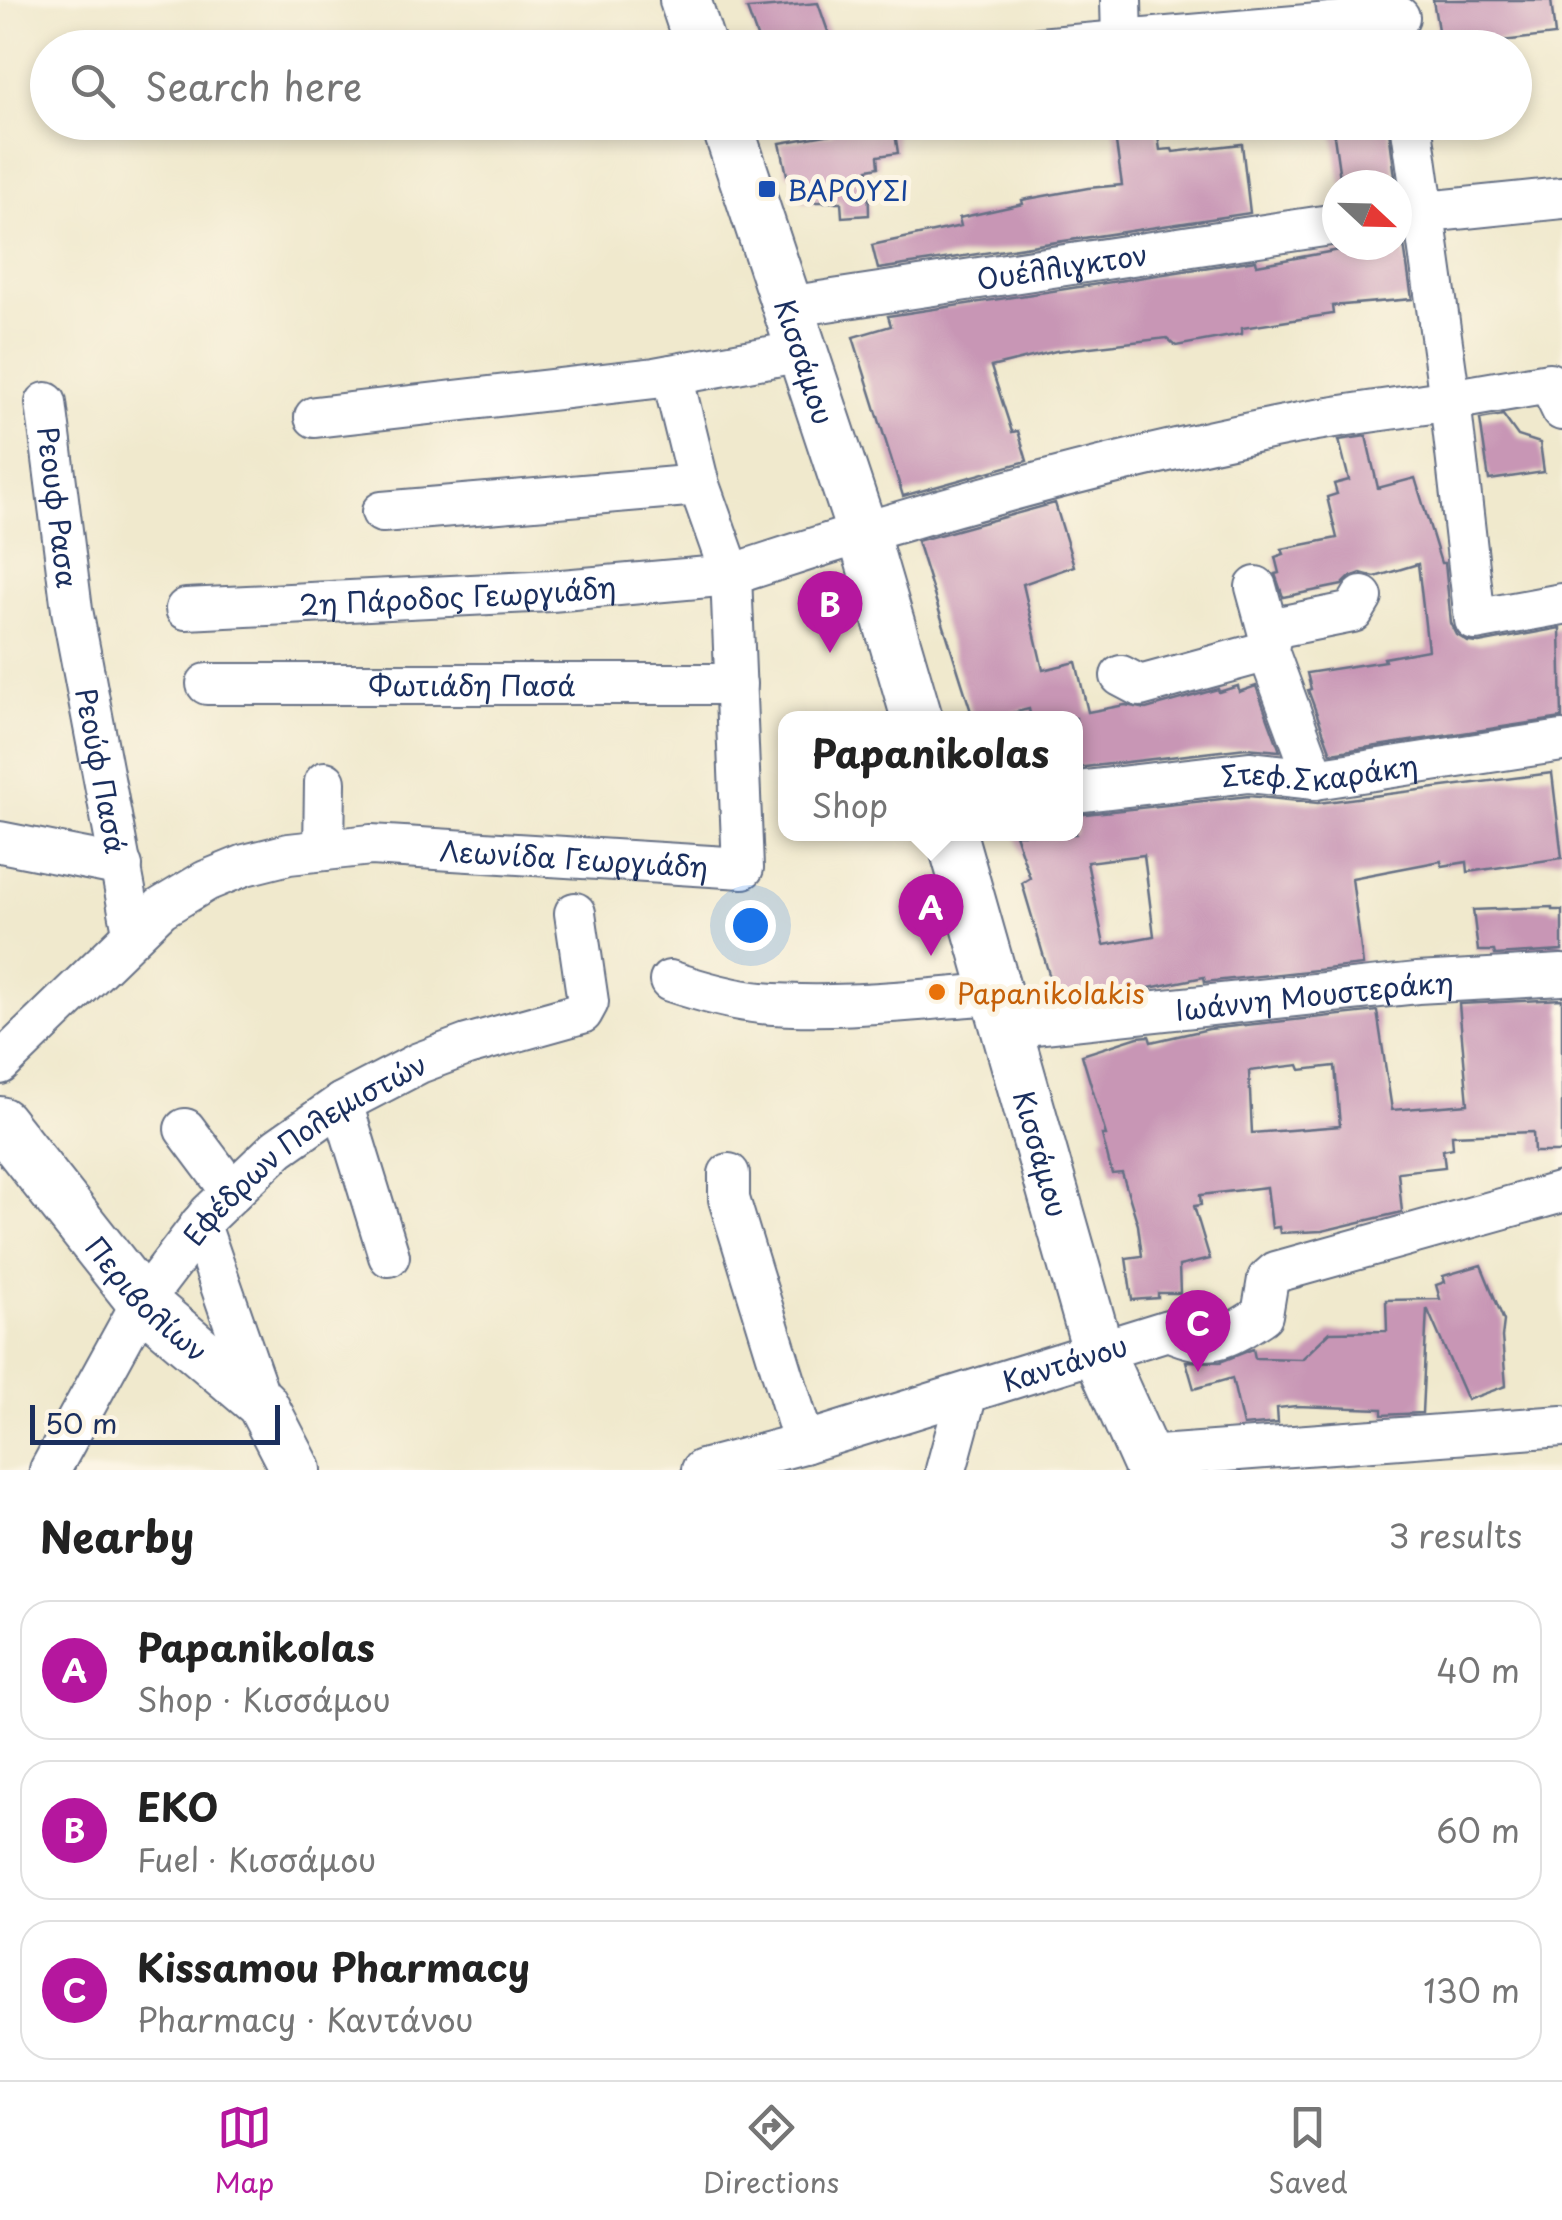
<!DOCTYPE html>
<html lang="en">
<head>
<meta charset="utf-8">
<style>
	body { margin:0; font-family:"Playpen Sans",sans-serif; background:#f2f2f2; color:#222 }
	.compass { position:absolute; left:1322px; top:170px; width:90px; height:90px; border-radius:50%; background:#fff; box-shadow:0 5px 15px #0003; rotate:112deg }
	.scale { position:absolute; left:30px; bottom:25px; width:250px; box-sizing:border-box; padding-left:10px; border:5px solid #1b2f5e; border-top:0; font-size:28px; line-height:35px; white-space:nowrap; color:#1b2f5e; -webkit-text-stroke:8px #fcf5e5; paint-order:stroke }
	.you { position:absolute; left:750px; top:925px; width:35px; height:35px; margin:-25px; border:8px solid #fff; border-radius:50%; background:#1a73e8; box-shadow:0 0 0 15px #1a73e833 }
	.badge { display:grid; place-items:center; width:65px; height:65px; border-radius:50%; background:#b5179e; color:#fff; font-size:32px; font-weight:700 }
	.pin { position:absolute; translate:-50% -82px; filter:drop-shadow(0 2px 5px #0008) }
	.pin::after { content:''; position:absolute; top:52px; width:35px; height:30px; background:inherit; clip-path:polygon(0 0,100% 0,50% 100%) }
	.popup { position:absolute; left:778px; top:711px; width:305px; height:130px; box-sizing:border-box; display:grid; place-content:center; border-radius:20px; background:#fff; filter:drop-shadow(0 2px 8px #0005); font-size:32px; white-space:nowrap; color:#767676 }
	.popup b { font-size:38px; color:#222 }
	.popup::after { content:''; position:absolute; left:50%; top:100%; margin-left:-20px; border:20px solid transparent; border-top-color:#fff }
	.list { margin:0; padding:0; list-style:none }
	h2 { display:flex; justify-content:space-between; align-items:center; height:130px; margin:0; padding:0 40px; font-size:42px }
	h2 small { font-size:32px; font-weight:400; color:#767676 }
	.list li { display:grid; grid-template-columns:65px 1fr auto; gap:30px; align-items:center; box-sizing:border-box; height:140px; margin:0 20px 20px; padding:0 20px; border:2px solid #e0e0e0; border-radius:30px }
	.list b { display:block; font-size:38px; white-space:nowrap }
	.list p { margin:0; font-size:32px; white-space:nowrap; color:#767676 }
	.list em { font-size:32px; font-style:normal; color:#767676 }
	.icon { flex:none; width:55px; height:55px; fill:none; stroke:currentColor; stroke-width:2; stroke-linecap:round; stroke-linejoin:round }
	.map { position:relative; flex:none; width:1562px; height:1470px; overflow:hidden }
	.search { position:absolute; background:#fff; box-shadow:0 5px 15px #0003; left:30px; right:30px; top:30px; height:110px; display:flex; align-items:center; gap:25px; box-sizing:border-box; padding:0 35px; border-radius:55px; color:#767676; font-size:38px }
	.sheet { height:610px; background:#fff }
	nav { display:flex; justify-content:space-around; align-items:center; box-sizing:border-box; height:140px; border-top:2px solid #e0e0e0; background:#fff; font-size:28px; color:#767676 }
	nav a { display:grid; justify-items:center; gap:5px }
	nav .on { color:#b5179e }
	.map>svg:first-child { display:block }
	.building { fill:#c896b5; fill-rule:evenodd }
	.lines { fill:none; stroke-linecap:round; stroke-linejoin:round }
	.minor-casing { stroke:#667085; stroke-width:44 }
	.major-casing { stroke:#667085; stroke-width:54 }
	.minor { stroke:#fff; stroke-width:40 }
	.major { stroke:#fff; stroke-width:50 }
	.transit-dot { fill:#1a4fb4; stroke:#fcf5e5; stroke-width:4 }
	.food-dot { fill:#e8710a; stroke:#fcf5e5; stroke-width:4 }
	.labels { text-anchor:middle; dominant-baseline:central; stroke-width:10; stroke-linejoin:round; paint-order:stroke }
	.transit-label { font-size:28px; fill:#164399; stroke:#fcf5e5; text-anchor:start }
	.street-label { font-size:28px; fill:#1b2f5e; stroke:#fcf5e5 }
	.food-label { font-size:28px; fill:#c56008; stroke:#fcf5e5; text-anchor:start }
</style>
</head>
<body>
<div class="map">
<svg width="1562" height="1470" viewBox="0 0 1562 1470">
	<rect width="100%" height="100%" fill="#fcf5e5"/>
	<filter id="ink" filterUnits="userSpaceOnUse"><feTurbulence type="fractalNoise" baseFrequency=".01" numOctaves="2"/><feDisplacementMap in="SourceGraphic" scale="20" xChannelSelector="R" yChannelSelector="G"/><feConvolveMatrix kernelMatrix="1 2 1 2 8 2 1 2 1" color-interpolation-filters="sRGB"/></filter>
	<filter id="wash" filterUnits="userSpaceOnUse"><feTurbulence type="fractalNoise" baseFrequency=".0048" numOctaves="4" result="noise"/><feDisplacementMap in="SourceGraphic" scale="40" xChannelSelector="R" yChannelSelector="G"/><feGaussianBlur stdDeviation="2.25" result="paint"/><feColorMatrix in="noise" values="0 0 0 0 0 0 0 0 0 0 0 0 0 0 0 0 0 1.4 0 .05"/><feComposite in="paint" operator="in"/></filter>
	<g filter="url(#wash)">
		<rect width="100%" height="100%" fill="#f0e9cd"/>
		<g id="blocks">
			<g class="building">
				<path d="M1433,0H1551L1555,35L1441,48Z"/>
				<path d="M818,3L831,40L760,45L747,9Z"/>
				<path d="M1113,122H1156L1160,150L1172,149L1173,152L1242,144L1250,213L878,269L872,245L961,226L959,218L1023,204L1022,200L1088,188L1122,185Z"/>
				<path d="M1332,122H1388L1396,185H1341Z"/>
				<path d="M894,126L898,153L878,156L879,167L868,169L869,215L842,217L841,202H801V174L787,175L780,143L832,134V130Z"/>
				<path d="M1367,245H1404L1412,299L1332,306L1333,314L1242,328V334L1176,346L1167,338L1056,351L991,367L1012,432L1018,431L1027,461L903,496L853,337L891,326L888,316L1256,260L1257,265Z"/>
				<path d="M1503,415L1518,436L1540,443L1544,472L1489,480L1480,419Z"/>
				<path d="M1366,436L1378,488L1415,478L1441,563H1445L1451,623L1457,635L1468,642L1479,643L1560,628L1562,718L1331,753L1308,690L1311,689L1307,673L1385,661L1384,658L1428,650L1418,564L1375,577L1361,573L1350,577L1342,585L1283,597L1275,574L1279,573L1275,557L1284,554L1282,549L1337,538L1327,497L1337,494L1334,484L1349,480L1339,440Z"/>
				<path d="M1055,503L1074,566L1023,584L1043,670L1076,662L1088,712L1125,705L1146,709L1218,689L1219,692L1238,686L1239,692L1256,686L1280,751L1246,748L1076,768V718H1031L1029,709L992,718H973L917,541Z"/>
				<path d="M1552,773L1562,858L1468,872L1467,862L1442,866L1441,861L1352,878L1363,965L1205,982L1204,977L1149,988L1056,998L1022,883L1030,878L1015,834H1076V815L1249,796L1318,803ZM1144,855L1154,936L1104,945L1087,862Z"/>
				<path d="M1552,907V910H1562V951L1495,955L1494,951H1478L1473,910Z"/>
				<path d="M1562,999V1152H1534L1533,1132L1452,1135L1453,1148L1443,1150L1445,1167L1398,1172L1402,1212L1322,1231L1280,1233L1279,1227L1272,1228L1267,1187L1200,1195L1201,1205L1194,1206L1210,1259L1179,1266L1180,1293H1158V1298L1132,1300L1126,1258L1142,1256L1138,1225L1122,1173L1112,1174L1102,1135H1106L1082,1055L1138,1037L1149,1036L1151,1042L1209,1029L1377,1011L1392,1110L1468,1104L1459,1004ZM1299,1065L1301,1070L1335,1066L1340,1126L1252,1133L1249,1071Z"/>
				<path d="M1481,1265L1504,1321L1502,1337L1506,1386L1467,1400L1427,1308L1422,1413L1382,1415V1409L1296,1406L1277,1408L1278,1423L1243,1426L1232,1378L1194,1389L1186,1361L1220,1362L1253,1349L1255,1358L1302,1359L1330,1332L1387,1331L1386,1300L1440,1299L1436,1285L1445,1282L1443,1276Z"/>
			</g>
		</g>
	</g>
	<g filter="url(#ink)">
		<use href="#blocks" fill-opacity="0" stroke="#667085" stroke-width="2.5"/>
		<g class="lines">
			<defs>
				<g id="minor">
					<path d="M1121,0L1122,40"/>
					<path d="M1039,48L1399,17"/>
					<path d="M1411,122L1450,400L1549,383L1562,410"/>
					<path d="M1397,215L1562,198"/>
					<path id="s1" d="M787,307L1337,224"/>
					<path id="s2" d="M46,403L72,610L133,932"/>
					<path d="M315,417L655,378L802,351"/>
					<path d="M382,512L699,485"/>
					<path d="M1256,587L1270,638"/>
					<path id="s3" d="M186,609L551,591L731,575L699,485L672,375"/>
					<path d="M1121,676L1140,686L1268,651"/>
					<path id="s4" d="M207,684H736"/>
					<path d="M1315,779L1268,651L1270,638L1278,627L1353,612L1362,597"/>
					<path id="s5" d="M1076,792L1249,772L1315,779L1562,741"/>
					<path d="M0,842L122,866"/>
					<path d="M324,850L325,782"/>
					<path d="M670,981C700,991 730,1000 761,1003C839,1010 919,999 996,994"/>
					<path id="s6" d="M1006,1027L1417,983L1562,975"/>
					<path id="s7" d="M0,1064L161,908L206,881L245,865L289,854L371,845L743,868L731,575C911,515 1097,463 1284,426C1338,415 1394,409 1450,400L1475,620L1562,604"/>
					<path d="M342,1103L389,1256"/>
					<path d="M185,1129L232,1192"/>
					<path d="M729,1174V1199L804,1443"/>
					<path d="M200,1225L262,1404"/>
					<path d="M1145,1457L1562,1426"/>
					<path id="s8" d="M50,1470L142,1302L209,1214L278,1148L342,1103L419,1063L467,1045L582,1013L588,1002L575,913"/>
					<path id="s9" d="M702,1470L804,1443L1168,1330C1211,1349 1225,1339 1262,1315L1268,1279L1276,1272L1562,1192"/>
					<path d="M946,1470L967,1393"/>
				</g>
				<g id="major">
					<path d="M685,0L701,48"/>
					<path id="s10" d="M726,122L862,531L917,718"/>
					<path id="s11" d="M951,834L1099,1354L1151,1470"/>
					<path id="s12" d="M0,1122L142,1302L262,1404L296,1470"/>
				</g>
			</defs>
			<use href="#minor" class="minor-casing"/>
			<use href="#major" class="major-casing"/>
			<use href="#minor" class="minor"/>
			<use href="#major" class="major"/>
		</g>
	</g>
	<rect class="transit-dot" x="757" y="179" width="20" height="20" rx="5"/>
	<circle class="food-dot" cx="937" cy="992" r="10"/>
	<g class="labels">
		<g class="transit-label">
			<text x="787" y="189">ΒΑΡΟΥΣΙ</text>
		</g>
		<g class="street-label">
			<text stroke="none"><textPath href="#s1" startOffset="278">Ουέλλιγκτον</textPath></text>
			<text stroke="none"><textPath href="#s10" startOffset="252">Κισσάμου</textPath></text>
			<text stroke="none"><textPath href="#s2" startOffset="105">Ρεουφ Ρασα</textPath></text>
			<text stroke="none"><textPath href="#s3" startOffset="272">2η Πάροδος Γεωργιάδη</textPath></text>
			<text stroke="none"><textPath href="#s4" startOffset="265">Φωτιάδη Πασά</textPath></text>
			<text stroke="none"><textPath href="#s5" startOffset="245">Στεφ.Σκαράκη</textPath></text>
			<text stroke="none"><textPath href="#s2" startOffset="372">Ρεούφ Πασά</textPath></text>
			<text stroke="none"><textPath href="#s7" startOffset="650">Λεωνίδα Γεωργιάδη</textPath></text>
			<text stroke="none"><textPath href="#s6" startOffset="310">Ιωάννη Μουστεράκη</textPath></text>
			<text stroke="none"><textPath href="#s8" startOffset="418">Εφέδρων Πολεμιστών</textPath></text>
			<text stroke="none"><textPath href="#s11" startOffset="332">Κισσάμου</textPath></text>
			<text stroke="none"><textPath href="#s12" startOffset="230">Περιβολίων</textPath></text>
			<text stroke="none"><textPath href="#s9" startOffset="378">Καντάνου</textPath></text>
		</g>
		<g class="food-label">
			<text x="957" y="992">Papanikolakis</text>
		</g>
	</g>
</svg>
<svg class="compass" viewBox="-18 -18 36 36"><path d="M0-13l5 13h-10z" fill="#e53935"/><path d="M0 13l5-13h-10z" fill="#767676"/></svg>
<div class="scale">50 m</div>
<div class="you"></div>
<div class="pin badge" style="left:931px;top:956px">A</div>
<div class="popup"><b>Papanikolas</b>Shop</div>
<div class="pin badge" style="left:830px;top:653px">B</div>
<div class="pin badge" style="left:1198px;top:1372px">C</div>
<div class="search"><svg class="icon" aria-label="search" viewBox="0 0 24 24"><circle cx="10" cy="10" r="6"/><path d="M15 15l6 6"/></svg>Search here</div>
</div>
<section class="sheet">
<h2>Nearby<small>3 results</small></h2>
<ul class="list">
<li><span class="badge">A</span><div><b>Papanikolas</b><p>Shop · Κισσάμου</p></div><em>40 m</em></li>
<li><span class="badge">B</span><div><b>EKO</b><p>Fuel · Κισσάμου</p></div><em>60 m</em></li>
<li><span class="badge">C</span><div><b>Kissamou Pharmacy</b><p>Pharmacy · Καντάνου</p></div><em>130 m</em></li>
</ul>
</section>
<nav>
<a class="on"><svg class="icon" aria-label="map" viewBox="0 0 24 24"><path d="M3 6l6-2 6 2 6-2v14l-6 2-6-2-6 2zM9 4v14M15 6v14"/></svg>Map</a>
<a><svg class="icon" aria-label="directions" viewBox="0 0 24 24"><path d="M12 3l9 9-9 9-9-9zM9 14v-3h6M13 9l2 2-2 2"/></svg>Directions</a>
<a><svg class="icon" aria-label="saved" viewBox="0 0 24 24"><path d="M7 4h10v16l-5-4-5 4z"/></svg>Saved</a>
</nav>
</body>
</html>
